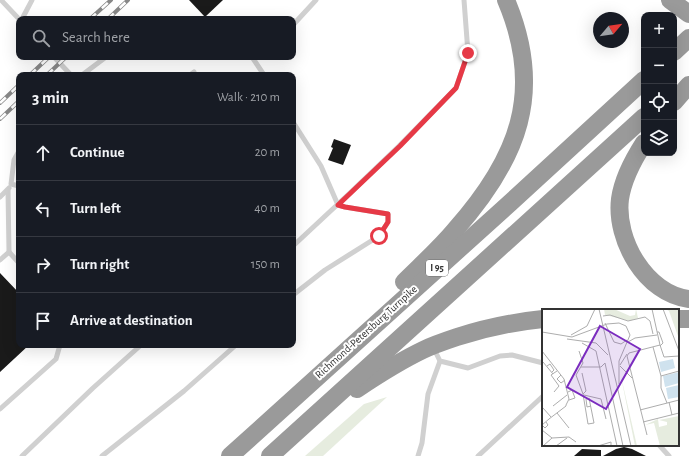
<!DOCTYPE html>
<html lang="en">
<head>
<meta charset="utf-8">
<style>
	body { margin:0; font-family:"Alegreya Sans",sans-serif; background:#242831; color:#f1f3f6 }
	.controls { position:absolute; right:12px; top:12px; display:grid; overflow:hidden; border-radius:8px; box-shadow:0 4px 16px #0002 }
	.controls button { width:36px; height:36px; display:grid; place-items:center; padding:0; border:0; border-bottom:1px solid #363941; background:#171b24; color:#f1f3f6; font:20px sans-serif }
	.compass { position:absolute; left:593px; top:12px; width:36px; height:36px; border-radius:50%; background:#171b24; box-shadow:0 4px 16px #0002; rotate:61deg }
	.stop { position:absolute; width:12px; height:12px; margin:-9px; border:3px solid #e63946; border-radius:50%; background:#fff }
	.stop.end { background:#e63946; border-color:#fff; box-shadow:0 1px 4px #0008 }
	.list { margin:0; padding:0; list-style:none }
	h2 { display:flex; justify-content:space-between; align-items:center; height:52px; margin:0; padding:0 16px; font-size:17px }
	h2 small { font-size:13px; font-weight:400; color:#9ea1a6 }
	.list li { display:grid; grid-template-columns:26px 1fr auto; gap:12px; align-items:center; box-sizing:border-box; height:56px; padding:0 16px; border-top:1px solid #363941 }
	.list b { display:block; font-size:15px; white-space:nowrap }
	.list em { font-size:13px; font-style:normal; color:#9ea1a6 }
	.icon { flex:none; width:22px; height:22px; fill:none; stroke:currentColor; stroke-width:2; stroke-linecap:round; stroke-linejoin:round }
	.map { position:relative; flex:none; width:689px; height:456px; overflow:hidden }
	.search { position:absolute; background:#171b24; box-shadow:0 4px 16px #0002; left:16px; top:16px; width:280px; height:44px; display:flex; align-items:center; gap:10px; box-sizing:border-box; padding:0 14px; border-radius:8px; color:#9ea1a6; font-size:15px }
	.panel { position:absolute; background:#171b24; box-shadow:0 4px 16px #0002; left:16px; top:72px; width:280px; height:276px; border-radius:8px }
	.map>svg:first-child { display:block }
	.green { fill:#e6ecdf }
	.building { fill:#1a1a1a }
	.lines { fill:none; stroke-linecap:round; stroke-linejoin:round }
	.lane { stroke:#d0d0d0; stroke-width:5 }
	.highway { stroke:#9a9a9a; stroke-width:18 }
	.rail-casing { stroke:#888; stroke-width:4 }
	.rail { stroke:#fff; stroke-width:2.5; stroke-dasharray:8; stroke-linecap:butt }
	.route { stroke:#e63946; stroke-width:5 }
	.labels { text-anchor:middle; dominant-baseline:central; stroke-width:4; stroke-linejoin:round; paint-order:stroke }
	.shield { fill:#fff; stroke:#707070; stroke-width:1 }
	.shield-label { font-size:10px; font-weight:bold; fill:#333 }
	.street-label { font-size:11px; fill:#333; stroke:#fff }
	.inset-road { fill:none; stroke:#adadad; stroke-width:1 }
	.view { fill:#7b2cbf; fill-opacity:0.15; stroke:#7b2cbf; stroke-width:2 }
	.inset-edge { fill:none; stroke:#333; stroke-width:2 }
</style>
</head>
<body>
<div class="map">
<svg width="689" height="456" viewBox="0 0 689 456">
	<rect width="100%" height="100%" fill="#fff"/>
	<path class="green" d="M387,397L323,456H305L364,404Z"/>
	<g class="building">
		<path d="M189,0H223L205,17Z"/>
		<path d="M334,139L351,145L343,165L328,160L333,148L331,147Z"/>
		<path d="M0,273L19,293V345H29L0,372Z"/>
		<path d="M624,447L632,449L646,456H603L616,449Z"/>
		<path d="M582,449L601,450V456H574Z"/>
	</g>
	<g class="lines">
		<g class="lane">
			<path d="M1,0L19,19"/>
			<path d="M22,19L32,0"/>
			<path d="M293,25L316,0"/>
			<path d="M54,57L71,75"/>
			<path d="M252,57L264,75"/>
			<path d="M82,75L106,57"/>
			<path d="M190,75L194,72"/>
			<path d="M293,122L321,166L338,205L345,207L388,214V222L379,236L325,270L293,295"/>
			<path d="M19,151L14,160L11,184L19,186"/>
			<path d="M8,190L9,252L19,263"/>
			<path d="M0,197L9,188"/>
			<path d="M293,246L352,191L399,146L456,88L468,53L464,0"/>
			<path d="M0,260L9,252"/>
			<path d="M434,349L440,361L468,368L500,356L512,355L543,363"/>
			<path d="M0,409L56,359L60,345"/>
			<path d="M659,445L669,456"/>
			<path d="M22,456L93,388L141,345"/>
			<path d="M102,456L184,391L236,345"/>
			<path d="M418,456L422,443L428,394L440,361"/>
			<path d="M478,456L543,396"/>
		</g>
		<g class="highway">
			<path d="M670,0L689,14"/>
			<path d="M674,52L689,38"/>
			<path d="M674,102L689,85"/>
			<path d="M644,143C633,160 623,178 620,199C615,240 646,294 689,299"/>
			<path d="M404,282C421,265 439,249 455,230C518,159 545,92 506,0"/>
			<path d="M678,319H689"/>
			<path d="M357,389C378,375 400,361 423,350C433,345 445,341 457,337C485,328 513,322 543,319"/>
			<path d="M230,456L510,203L644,80"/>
			<path d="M270,456L644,117"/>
		</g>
		<defs>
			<g id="rail">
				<path d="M90,19L111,0"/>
				<path d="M108,19L128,0"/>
				<path d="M30,75L49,57"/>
				<path d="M47,75L66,57"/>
				<path d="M0,103L19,85"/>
				<path d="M0,119L19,101"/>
			</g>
		</defs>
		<use href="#rail" class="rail-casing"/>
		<use href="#rail" class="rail"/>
	</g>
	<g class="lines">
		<path class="route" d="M379,236L388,222V214L345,207L338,205L400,146L456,88L468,53"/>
	</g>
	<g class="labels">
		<rect class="shield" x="426" y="260" width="22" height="16" rx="3"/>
		<g class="shield-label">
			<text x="437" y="268">I 95</text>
		</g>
		<g class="street-label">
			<text transform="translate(366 332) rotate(-42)">Richmond-Petersburg Turnpike</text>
		</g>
	</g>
	<g transform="translate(542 309)">
		<rect width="137" height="137" fill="#fff"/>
		<path d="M62,0H72L88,7L93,6L94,0L96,9L88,12L63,6ZM124,0H137V30L127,2ZM78,63L95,137H93ZM137,107V137H118L112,114L103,116L116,110L117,118L125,116V113L117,111Z" fill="#e6ecdf"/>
		<path d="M131,50L133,59L119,63L117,53ZM137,63V74L123,78L121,67ZM137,76V88L126,90L124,79Z" fill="#cfe2ee"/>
		<path class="inset-road" d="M57,0L89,137M121,0L137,42M61,7L68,6L86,12L103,8L108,12L111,25M63,14L72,33L79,35L85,31M0,23L30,28L65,15L77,14L84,17L88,26L77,52V75M115,23H117L121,34L118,37M29,26L45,17L53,0M25,30L54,34L66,46M86,33L93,29L115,26M40,34L54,42L75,137M118,36L122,48L137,47M111,38L119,67L137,62M0,42L22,70L27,90L24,96V97L7,110L0,116L3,119L6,116L4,113M37,42L41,54L34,66L41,85L44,82L40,64M1,53L11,65M78,56L85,45M5,57L8,55L12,61L10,63M78,57L90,69M39,58H59L63,54L81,137M19,66L15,70L19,74L23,71M119,67V79L125,94M12,83L17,77L9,66L15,62M26,83L30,81L33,89L27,91M41,85L46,115L52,114L47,89M42,86L59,90L64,110M44,90L45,98L49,97M127,93L130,106M11,97L25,86M1,99L9,108M98,101L137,91M15,104L27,119M101,113L137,104M0,121L10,129L27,128L34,133M105,126L85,47L87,44L118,36L110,0M1,137L10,129M14,137L25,129M56,137L69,133V137"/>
		<path class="view" d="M58,17L98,40L64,100L25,78Z"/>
		<rect width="137" height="137" class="inset-edge"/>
	</g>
</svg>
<div class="controls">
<button>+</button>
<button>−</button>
<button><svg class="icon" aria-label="locate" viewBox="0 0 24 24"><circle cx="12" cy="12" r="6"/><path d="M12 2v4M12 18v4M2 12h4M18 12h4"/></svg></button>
<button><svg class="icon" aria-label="layers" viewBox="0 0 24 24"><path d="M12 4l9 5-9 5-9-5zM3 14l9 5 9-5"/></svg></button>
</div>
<svg class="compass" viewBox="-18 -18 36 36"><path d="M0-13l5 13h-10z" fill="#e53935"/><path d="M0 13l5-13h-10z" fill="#9ea1a6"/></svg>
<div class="stop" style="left:379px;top:236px"></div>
<div class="stop end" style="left:468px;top:53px"></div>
<div class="search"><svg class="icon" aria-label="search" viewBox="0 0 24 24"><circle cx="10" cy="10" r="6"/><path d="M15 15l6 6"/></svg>Search here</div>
<section class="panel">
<h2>3 min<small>Walk · 210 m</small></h2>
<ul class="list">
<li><svg class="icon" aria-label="ahead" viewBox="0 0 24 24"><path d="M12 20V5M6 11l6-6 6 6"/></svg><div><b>Continue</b></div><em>20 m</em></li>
<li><svg class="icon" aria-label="left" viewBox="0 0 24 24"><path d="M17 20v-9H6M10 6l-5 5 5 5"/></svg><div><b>Turn left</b></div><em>40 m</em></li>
<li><svg class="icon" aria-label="right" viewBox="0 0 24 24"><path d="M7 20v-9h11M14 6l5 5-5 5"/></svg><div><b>Turn right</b></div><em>150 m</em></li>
<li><svg class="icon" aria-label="arrive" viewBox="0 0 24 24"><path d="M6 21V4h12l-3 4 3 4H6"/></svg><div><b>Arrive at destination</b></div></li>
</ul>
</section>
</div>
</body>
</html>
